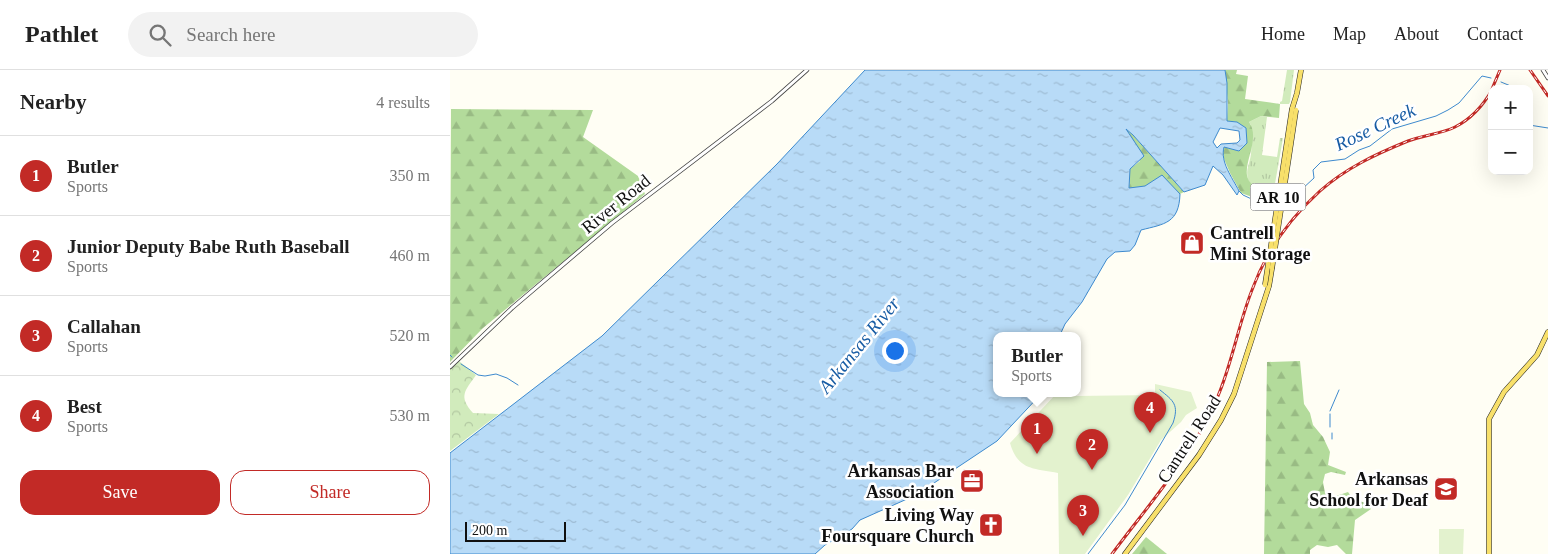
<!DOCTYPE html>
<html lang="en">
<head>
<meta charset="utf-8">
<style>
	body { margin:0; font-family:Georgia,serif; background:#f2f2f2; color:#222 }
	.controls { position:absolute; right:15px; top:15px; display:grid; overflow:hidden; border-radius:10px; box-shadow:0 5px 20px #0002 }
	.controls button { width:45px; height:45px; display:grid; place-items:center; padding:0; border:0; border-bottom:1px solid #e0e0e0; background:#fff; color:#222; font:25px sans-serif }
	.scale { position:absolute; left:15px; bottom:12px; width:101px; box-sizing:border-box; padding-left:5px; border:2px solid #101010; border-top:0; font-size:14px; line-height:18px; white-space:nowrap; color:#101010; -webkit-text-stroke:4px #fff; paint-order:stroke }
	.you { position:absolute; left:444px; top:280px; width:18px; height:18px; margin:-12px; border:4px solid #fff; border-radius:50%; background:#1a73e8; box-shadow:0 0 0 8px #1a73e833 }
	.badge { display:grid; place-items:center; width:32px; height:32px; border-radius:50%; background:#c22a26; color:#fff; font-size:16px; font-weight:700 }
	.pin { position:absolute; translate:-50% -41px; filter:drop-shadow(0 1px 2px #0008) }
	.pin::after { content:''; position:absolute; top:26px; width:18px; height:15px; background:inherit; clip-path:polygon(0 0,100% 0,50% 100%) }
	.popup { position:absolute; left:543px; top:262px; width:88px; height:65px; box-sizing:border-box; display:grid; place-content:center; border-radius:10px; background:#fff; filter:drop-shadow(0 1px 4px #0005); font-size:16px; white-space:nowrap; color:#767676 }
	.popup b { font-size:19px; color:#222 }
	.popup::after { content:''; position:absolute; left:50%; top:100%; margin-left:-10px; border:10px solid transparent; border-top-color:#fff }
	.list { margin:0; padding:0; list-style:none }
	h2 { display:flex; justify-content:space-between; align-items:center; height:65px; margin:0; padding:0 20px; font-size:21px }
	h2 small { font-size:16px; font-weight:400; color:#767676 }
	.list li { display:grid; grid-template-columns:32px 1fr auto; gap:15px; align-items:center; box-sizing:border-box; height:80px; padding:0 20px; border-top:1px solid #e0e0e0 }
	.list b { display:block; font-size:19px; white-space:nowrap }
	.list p { margin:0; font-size:16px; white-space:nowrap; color:#767676 }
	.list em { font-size:16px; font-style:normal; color:#767676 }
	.actions { display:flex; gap:10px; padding:15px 20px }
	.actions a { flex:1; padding:11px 0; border:1px solid #c22a26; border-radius:15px; text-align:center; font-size:18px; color:#c22a26 }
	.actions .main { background:#c22a26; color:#fff }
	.icon { flex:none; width:28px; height:28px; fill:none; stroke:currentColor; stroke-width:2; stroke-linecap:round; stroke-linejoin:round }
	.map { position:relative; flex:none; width:1098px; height:484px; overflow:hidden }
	header { display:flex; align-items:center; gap:30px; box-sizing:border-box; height:70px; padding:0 25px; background:#fff; border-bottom:1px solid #e0e0e0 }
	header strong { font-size:24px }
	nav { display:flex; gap:28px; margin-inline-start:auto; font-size:18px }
	.search { width:350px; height:45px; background:#f2f2f2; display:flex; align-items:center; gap:12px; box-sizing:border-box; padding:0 18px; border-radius:28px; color:#767676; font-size:19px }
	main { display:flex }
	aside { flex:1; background:#fff }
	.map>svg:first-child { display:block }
	.grass { fill:url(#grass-tufts) }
	.forest { fill:url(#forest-firs) }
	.park { fill:url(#park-crowns) }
	.pitch { fill:#e3f2ce }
	.water { fill:url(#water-ripples); stroke:#3e8ace; fill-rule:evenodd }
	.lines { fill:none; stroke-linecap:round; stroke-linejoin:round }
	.stream { stroke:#3e8ace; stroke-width:1 }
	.minor-casing { stroke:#434343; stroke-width:4.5 }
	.major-casing { stroke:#212121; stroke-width:5.5 }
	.minor { stroke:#fff; stroke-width:3 }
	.major { stroke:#f8e06a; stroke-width:4.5 }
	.rail-casing { stroke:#c22a26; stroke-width:3 }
	.rail { stroke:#fff; stroke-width:1; stroke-dasharray:4; stroke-linecap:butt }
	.major-bridge-casing { stroke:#212121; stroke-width:5.5; stroke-linecap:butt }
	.major-bridge { stroke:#f8e06a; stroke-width:4.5 }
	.labels { text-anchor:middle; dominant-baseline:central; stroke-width:5; stroke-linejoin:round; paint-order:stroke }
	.shield { fill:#fff; stroke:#585858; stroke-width:1 }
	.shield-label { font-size:16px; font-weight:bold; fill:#101010 }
	.street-label { font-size:18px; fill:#101010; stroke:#fff }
	.poi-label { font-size:18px; font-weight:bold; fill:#101010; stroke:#fff; text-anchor:end }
	.water-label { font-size:19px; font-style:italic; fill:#175ca4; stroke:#fff }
</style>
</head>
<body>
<header>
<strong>Pathlet</strong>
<div class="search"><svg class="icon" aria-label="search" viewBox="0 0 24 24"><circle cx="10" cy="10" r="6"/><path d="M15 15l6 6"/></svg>Search here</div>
<nav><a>Home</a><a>Map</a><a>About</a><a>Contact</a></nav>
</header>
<main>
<aside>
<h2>Nearby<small>4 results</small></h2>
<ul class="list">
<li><span class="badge">1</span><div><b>Butler</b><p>Sports</p></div><em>350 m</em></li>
<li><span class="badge">2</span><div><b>Junior Deputy Babe Ruth Baseball</b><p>Sports</p></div><em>460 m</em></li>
<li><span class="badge">3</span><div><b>Callahan</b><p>Sports</p></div><em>520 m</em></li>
<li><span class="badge">4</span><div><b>Best</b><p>Sports</p></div><em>530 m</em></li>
</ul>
<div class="actions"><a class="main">Save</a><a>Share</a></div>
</aside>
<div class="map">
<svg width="1098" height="484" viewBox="0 0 1098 484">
	<defs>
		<pattern id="grass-tufts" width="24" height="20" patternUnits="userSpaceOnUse" patternTransform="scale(1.25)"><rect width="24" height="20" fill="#d1ebbc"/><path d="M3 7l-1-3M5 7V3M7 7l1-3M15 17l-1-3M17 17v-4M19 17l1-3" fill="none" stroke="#b2c8a1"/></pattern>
		<pattern id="forest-firs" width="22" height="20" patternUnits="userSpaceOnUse" patternTransform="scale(1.25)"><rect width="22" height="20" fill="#b3db9b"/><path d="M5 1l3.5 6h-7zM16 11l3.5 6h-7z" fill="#99bb84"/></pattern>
		<pattern id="park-crowns" width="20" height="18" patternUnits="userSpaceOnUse" patternTransform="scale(1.25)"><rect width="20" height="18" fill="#d1ebbc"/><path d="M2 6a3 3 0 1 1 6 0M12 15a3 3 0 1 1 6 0" fill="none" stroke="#b2c8a1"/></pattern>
		<pattern id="water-ripples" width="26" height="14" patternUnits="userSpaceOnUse" patternTransform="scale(1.25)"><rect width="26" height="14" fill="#b8dbf7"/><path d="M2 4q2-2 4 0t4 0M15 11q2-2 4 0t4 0" fill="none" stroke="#9dbbd3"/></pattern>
	</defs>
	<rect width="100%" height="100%" fill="#fffef4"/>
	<g class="grass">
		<path d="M837,0H844L840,32L839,34H830V32L832,31Z"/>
		<path d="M811,46L817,47L812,85L827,87L830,68H833L823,125L800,115C794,101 799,98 801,84C802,75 801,65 801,55L799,52Z"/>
	</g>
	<g class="forest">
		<path d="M775,0H787L786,4L798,6L795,29L830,34L829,48L811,46L799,52C813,72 785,102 803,115C808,119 815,121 820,124L819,133L791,123L780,103L772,84L774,76L789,81L797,73L787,52L777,51L778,34Z"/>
		<path d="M1,39L143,40L133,67L188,106L195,124L33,258L0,292Z"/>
		<path d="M674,57L683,65L734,122L730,124L712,106L695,116L679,119L680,99L690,91Z"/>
		<path d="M850,291L854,334L860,343L863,355L873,367L880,382L878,395L896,402L895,405L881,402L875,404L873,412L875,423L883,427L898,422L903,429L919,434L921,439L905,450L902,484H896L887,475L878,477L867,475L860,480V484H814L817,292Z"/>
		<path d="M696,467L717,484H682Z"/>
	</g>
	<path class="park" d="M9,291L26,305C15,321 8,326 23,343L49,344L0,381V299Z"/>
	<g class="pitch">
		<path d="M705,314L741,322L747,338L736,345L731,352L711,370L678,425L635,484H609L608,403C584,398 568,401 560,373L607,323H624L625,326L705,325Z"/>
		<path d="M989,459H1014L1013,484H989Z"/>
	</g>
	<path class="water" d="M415,0H775L777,13V51L787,52L796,58L797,73L789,81L774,77C770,92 782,107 789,121L787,125L773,105L763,96L755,115L734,122L683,65L676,59L694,86L680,99L679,118L695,116L712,105L730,124C729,153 715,154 691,160L685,175L680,181L665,182L657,189L632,232L615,254L610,265H547V323H592L547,371L466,425L410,450L402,459L375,475L365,484H0V383L152,266L327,94ZM770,58L789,61L790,70L787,73L771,74L767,78L763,72Z"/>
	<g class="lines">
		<g class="stream">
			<path d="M1051,12L1068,19"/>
			<path d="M1079,55L1098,58"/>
			<path d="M789,121L793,125L825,140"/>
			<path d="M833,139L840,127L851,120L864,108L863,100L871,92L895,89L909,80L920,76L942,59L986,46L998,40L1009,33L1032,6L1041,8"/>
			<path d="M0,285L2,287"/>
			<path d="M11,294L28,305L35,306L46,304L57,308L68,315"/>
			<path d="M880,341L889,320"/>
			<path d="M880,344V357"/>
			<path d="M882,363V369"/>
			<path d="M638,484L675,435L723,353C729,335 724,331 710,320"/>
		</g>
		<defs>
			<g id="minor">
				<path d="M1093,0L1098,8"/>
				<path d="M0,297L62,238L162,153L322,31L357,0"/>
			</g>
			<g id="major">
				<path d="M842,39L847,23L851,0"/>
				<path d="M675,484L749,385L771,350L784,324L819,216L822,198"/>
				<path d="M1039,484V349L1054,322L1087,285L1098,262"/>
			</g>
		</defs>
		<use href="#minor" class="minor-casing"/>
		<use href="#major" class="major-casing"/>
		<use href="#minor" class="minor"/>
		<use href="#major" class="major"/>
		<defs>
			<g id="rail">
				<path d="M1080,0L1098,26"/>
				<path d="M1042,19L1050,0"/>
				<path d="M662,484C699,434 748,379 770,321C783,288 789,253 802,220C816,182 840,148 870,121C896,98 926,84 958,71C973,65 991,64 1005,57C1021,49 1034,34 1042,20"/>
			</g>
		</defs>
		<use href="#rail" class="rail-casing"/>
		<use href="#rail" class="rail"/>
		<defs>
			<g id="major-bridge">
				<path d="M822,198L846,40"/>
				<path d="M815,215L842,39"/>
			</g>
		</defs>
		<use href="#major-bridge" class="major-bridge-casing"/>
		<use href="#major-bridge" class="major-bridge"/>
	</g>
	<defs>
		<symbol id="shop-square" viewBox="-11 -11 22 22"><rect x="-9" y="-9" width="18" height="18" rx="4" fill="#c22a26" stroke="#fff"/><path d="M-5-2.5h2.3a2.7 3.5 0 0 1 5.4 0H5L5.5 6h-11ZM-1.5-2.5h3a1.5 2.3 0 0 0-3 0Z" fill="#fff"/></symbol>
		<symbol id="office-square" viewBox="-11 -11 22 22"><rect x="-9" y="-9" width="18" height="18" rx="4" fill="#c22a26" stroke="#fff"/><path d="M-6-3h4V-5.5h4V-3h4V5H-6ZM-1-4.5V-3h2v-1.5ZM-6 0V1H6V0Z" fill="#fff"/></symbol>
		<symbol id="school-square" viewBox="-11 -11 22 22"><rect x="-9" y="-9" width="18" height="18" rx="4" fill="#c22a26" stroke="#fff"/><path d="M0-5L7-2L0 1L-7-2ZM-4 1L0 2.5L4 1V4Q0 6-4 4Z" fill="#fff"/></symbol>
		<symbol id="church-square" viewBox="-11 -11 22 22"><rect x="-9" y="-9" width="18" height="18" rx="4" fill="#c22a26" stroke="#fff"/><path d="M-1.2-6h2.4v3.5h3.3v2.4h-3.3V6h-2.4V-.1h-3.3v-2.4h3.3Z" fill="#fff"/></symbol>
	</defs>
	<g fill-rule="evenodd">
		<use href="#shop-square" x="728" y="159" width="28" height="28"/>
		<use href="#office-square" x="508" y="397" width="28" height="28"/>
		<use href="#school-square" x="982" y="405" width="28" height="28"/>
		<use href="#church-square" x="527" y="441" width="28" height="28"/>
	</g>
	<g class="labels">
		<rect class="shield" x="800.5" y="113.5" width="55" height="27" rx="4"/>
		<g class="shield-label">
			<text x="828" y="127">AR 10</text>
		</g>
		<g class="street-label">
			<text transform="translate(166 134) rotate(-39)">River Road</text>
			<text transform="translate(739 369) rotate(-57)">Cantrell Road</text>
		</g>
		<g class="poi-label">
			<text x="760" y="163" text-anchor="start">Cantrell<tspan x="760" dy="21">Mini Storage</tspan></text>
			<text x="504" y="401">Arkansas Bar<tspan x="504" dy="21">Association</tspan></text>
			<text x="978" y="409">Arkansas<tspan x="978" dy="21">School for Deaf</tspan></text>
			<text x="524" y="445">Living Way<tspan x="524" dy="21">Foursquare Church</tspan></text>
		</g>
		<g class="water-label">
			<text transform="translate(925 57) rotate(-25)">Rose Creek</text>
			<text transform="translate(409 275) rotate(-51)">Arkansas River</text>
		</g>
	</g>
</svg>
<div class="controls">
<button>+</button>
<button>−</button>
</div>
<div class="scale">200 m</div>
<div class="you"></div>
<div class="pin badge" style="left:587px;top:384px">1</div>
<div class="popup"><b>Butler</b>Sports</div>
<div class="pin badge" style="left:642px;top:400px">2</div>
<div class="pin badge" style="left:633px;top:466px">3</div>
<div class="pin badge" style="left:700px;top:363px">4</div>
</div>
</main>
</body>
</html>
